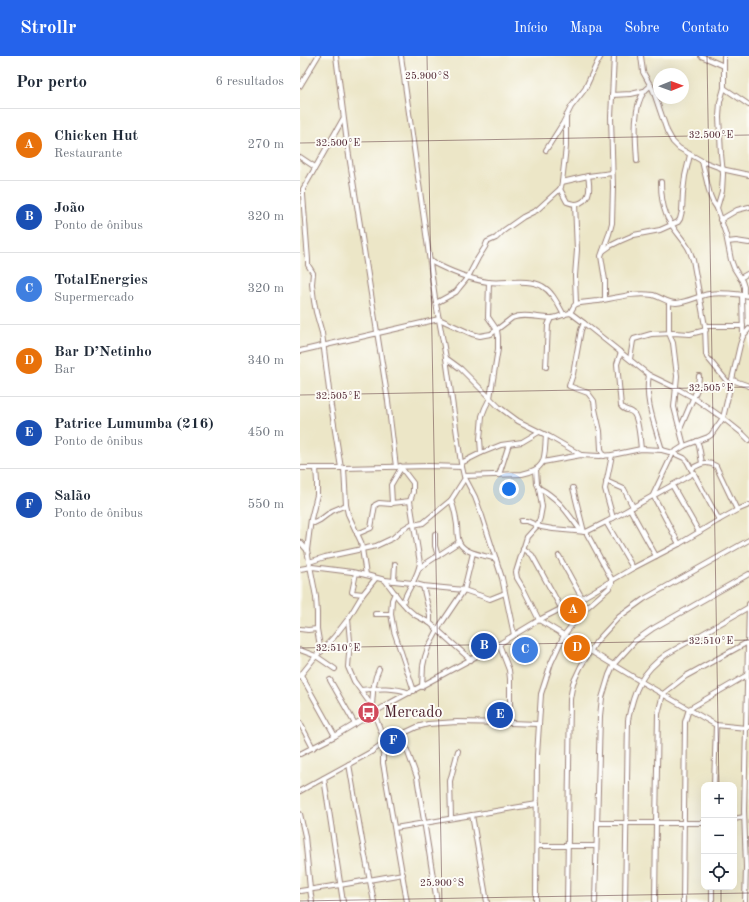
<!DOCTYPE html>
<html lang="pt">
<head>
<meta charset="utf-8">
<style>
	body { margin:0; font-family:"Old Standard TT",serif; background:#f6f6f7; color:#1f2937 }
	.controls { position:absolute; right:12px; bottom:12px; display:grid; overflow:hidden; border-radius:8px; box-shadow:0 4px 16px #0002 }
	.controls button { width:36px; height:36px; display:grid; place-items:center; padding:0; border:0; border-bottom:1px solid #e0e1e3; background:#fff; color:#1f2937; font:20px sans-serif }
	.compass { position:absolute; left:353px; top:12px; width:36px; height:36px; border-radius:50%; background:#fff; box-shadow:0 4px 16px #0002; rotate:89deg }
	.you { position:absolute; left:209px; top:433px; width:14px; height:14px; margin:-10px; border:3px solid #fff; border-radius:50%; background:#1a73e8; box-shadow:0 0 0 6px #1a73e833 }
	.badge { display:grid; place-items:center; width:26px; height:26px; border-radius:50%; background:#2563eb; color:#fff; font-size:13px; font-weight:700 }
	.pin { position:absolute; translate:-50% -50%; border:2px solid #fff; box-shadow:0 1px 4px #0006 }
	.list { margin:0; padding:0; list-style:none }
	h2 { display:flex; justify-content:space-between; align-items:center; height:52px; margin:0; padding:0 16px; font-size:17px }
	h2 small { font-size:13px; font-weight:400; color:#747a83 }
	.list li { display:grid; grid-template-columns:26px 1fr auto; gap:12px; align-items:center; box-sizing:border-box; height:72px; padding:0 16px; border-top:1px solid #e0e1e3 }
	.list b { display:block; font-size:15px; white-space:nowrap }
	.list p { margin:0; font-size:13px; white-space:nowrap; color:#747a83 }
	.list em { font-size:13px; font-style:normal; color:#747a83 }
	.icon { flex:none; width:22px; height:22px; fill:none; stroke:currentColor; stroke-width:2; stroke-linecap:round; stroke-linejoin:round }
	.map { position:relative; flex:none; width:449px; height:846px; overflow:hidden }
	header { display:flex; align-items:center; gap:24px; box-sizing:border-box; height:56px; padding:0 20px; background:#2563eb; color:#fff }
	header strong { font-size:19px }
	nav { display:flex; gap:22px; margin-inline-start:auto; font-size:14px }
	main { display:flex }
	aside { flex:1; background:#fff }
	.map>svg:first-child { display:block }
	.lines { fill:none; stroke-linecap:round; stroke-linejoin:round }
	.minor-casing { stroke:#9b8279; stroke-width:6 }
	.minor { stroke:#fff; stroke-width:4 }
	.ticks { fill:none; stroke:#4a1f2b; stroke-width:1; stroke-opacity:0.45 }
	.labels { text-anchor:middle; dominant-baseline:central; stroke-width:4; stroke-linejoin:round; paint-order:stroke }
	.poi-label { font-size:16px; fill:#4a1f2b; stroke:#fdfcf7; text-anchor:start }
	.ticks-label { font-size:10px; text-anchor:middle; fill:#4a1f2b; stroke:#fdfcf7; stroke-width:4; stroke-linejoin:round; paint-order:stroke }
</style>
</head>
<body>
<header>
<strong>Strollr</strong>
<nav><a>Início</a><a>Mapa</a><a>Sobre</a><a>Contato</a></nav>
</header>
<main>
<aside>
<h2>Por perto<small>6 resultados</small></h2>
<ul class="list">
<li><span class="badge" style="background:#e8710a">A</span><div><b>Chicken Hut</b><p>Restaurante</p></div><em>270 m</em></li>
<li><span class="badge" style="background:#1a4fb4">B</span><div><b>João</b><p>Ponto de ônibus</p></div><em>320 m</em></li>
<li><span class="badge" style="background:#3f7fe0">C</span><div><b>TotalEnergies</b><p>Supermercado</p></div><em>320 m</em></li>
<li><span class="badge" style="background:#e8710a">D</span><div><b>Bar D’Netinho</b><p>Bar</p></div><em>340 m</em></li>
<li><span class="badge" style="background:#1a4fb4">E</span><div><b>Patrice Lumumba (216)</b><p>Ponto de ônibus</p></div><em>450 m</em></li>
<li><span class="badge" style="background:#1a4fb4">F</span><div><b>Salão</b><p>Ponto de ônibus</p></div><em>550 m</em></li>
</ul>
</aside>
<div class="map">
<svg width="449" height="846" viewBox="0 0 449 846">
	<rect width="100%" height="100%" fill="#fdfcf7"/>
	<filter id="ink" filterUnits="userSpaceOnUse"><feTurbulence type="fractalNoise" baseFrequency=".025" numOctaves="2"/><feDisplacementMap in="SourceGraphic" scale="8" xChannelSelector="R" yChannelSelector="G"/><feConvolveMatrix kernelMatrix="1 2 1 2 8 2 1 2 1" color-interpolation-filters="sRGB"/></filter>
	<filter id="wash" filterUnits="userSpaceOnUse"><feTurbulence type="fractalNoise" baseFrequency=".012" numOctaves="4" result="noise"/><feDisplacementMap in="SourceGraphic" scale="16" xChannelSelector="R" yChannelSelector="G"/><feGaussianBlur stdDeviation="0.9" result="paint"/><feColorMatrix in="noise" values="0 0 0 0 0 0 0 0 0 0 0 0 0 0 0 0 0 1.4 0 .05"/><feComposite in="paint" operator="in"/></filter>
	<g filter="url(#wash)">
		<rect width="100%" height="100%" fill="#ece6c7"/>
	</g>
	<g filter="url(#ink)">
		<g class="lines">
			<defs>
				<g id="minor">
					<path d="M36,0L47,87L88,345L96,411"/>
					<path d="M101,0L135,242L146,302L161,407L164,420L175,441L182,460L202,522L214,579"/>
					<path d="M341,0L343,16L353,34L367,75L373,86L379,92L402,105L426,114L449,119"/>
					<path d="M401,0L424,10"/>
					<path d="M0,30L18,0"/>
					<path d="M424,32L449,49"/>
					<path d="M312,39L331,38L344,35"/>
					<path d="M246,94L263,67L271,51L285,33L297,7L301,0"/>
					<path d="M0,101L15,111"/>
					<path d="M337,105C336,86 332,52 344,36C346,33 349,31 351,29"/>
					<path d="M402,105L410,139L413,146L417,152L426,179L431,204L434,212L442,225L444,231V239"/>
					<path d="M262,126L288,120L312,117"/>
					<path d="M361,126C361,137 362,148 366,158C370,170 380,179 387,190C390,194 391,199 393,204L405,270L406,298L407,301L430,329"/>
					<path d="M260,133L267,146C272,148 276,149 280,147C291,142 290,131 288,120"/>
					<path d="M275,148L277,194L275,220L276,248"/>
					<path d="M417,152L422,135L423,118L421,98L419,61L420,46L424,32V0"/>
					<path d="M420,164L437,154L449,151"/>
					<path d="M428,186L436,185L449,187"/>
					<path d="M303,195L310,190L320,185L334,179L360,174L378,166L380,163L382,155L383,136L385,120L390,99"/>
					<path d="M130,205C147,214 168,223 188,226C203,228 229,222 242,230C253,236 258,249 264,259"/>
					<path d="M440,222L449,217"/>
					<path d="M442,239L443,280"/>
					<path d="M305,243V224L301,200L309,178L312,167L313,131L311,61L314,0"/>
					<path d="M369,246V277L373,287L377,320L374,351L384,390"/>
					<path d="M136,247L156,236L159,232L168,221L178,202L185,191L187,186L196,182L203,175L223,161L237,154L260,133L261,131L262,126L266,91V60"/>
					<path d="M270,257L274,250L276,248C283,246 290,246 298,245C315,242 335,236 353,239C361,241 367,247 376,247C388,246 398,240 409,238C419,236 439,238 449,240"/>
					<path d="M284,267L281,274L273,318L269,330L288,337L294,345L295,353L300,375L301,393L304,400"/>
					<path d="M405,270H443"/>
					<path d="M0,295L139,263L172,278L180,280L185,279L191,278L195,275L212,262C224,257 238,262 251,262C257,262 263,258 270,257L272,258L284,267L349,319L376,332L394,342L423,362L443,378L449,384"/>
					<path d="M321,296L317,308L321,350C325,356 331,353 334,358C339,365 340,385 341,393"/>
					<path d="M146,302L161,313L199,351L218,365L250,381L281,399"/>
					<path d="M330,303L333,285L334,283L351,278L373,277L390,278L406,274"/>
					<path d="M246,311L248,269L251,262"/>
					<path d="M349,319C344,344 355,369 362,394"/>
					<path d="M432,324L449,330"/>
					<path d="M380,373L398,331L399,320"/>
					<path d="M397,385L399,390L402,407"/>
					<path d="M181,397L180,383L182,360L185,352L190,342L198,293V281L197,274L188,261L189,226"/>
					<path d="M312,399L305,433L313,462"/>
					<path d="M243,406L281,399L299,400L312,399L341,393L362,394L373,397L384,402L387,405L419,464"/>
					<path d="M161,407L181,397L201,389L222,386L239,376"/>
					<path d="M100,410L113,427V436L110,445L120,507C118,522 107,533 103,547"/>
					<path d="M0,412H44L129,410L162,411"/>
					<path d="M16,412L17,426V439L11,463L7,494L16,541L17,557V573L21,596"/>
					<path d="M41,412L31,350L22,277L16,256L14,245L12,228L13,217L8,209V204L3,139V133L6,128L43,63"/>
					<path d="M44,412L46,449L48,458L61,486L66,519"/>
					<path d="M391,413C400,408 406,404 416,410L437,454"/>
					<path d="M236,414L237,428L239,432L242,451L240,462L237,470L227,481L216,516L217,522L223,532L239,564L340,625L416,669L446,672L449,671"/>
					<path d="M199,419L209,388"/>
					<path d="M164,420L222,418C248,413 244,401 246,379"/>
					<path d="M165,422L151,444C154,452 156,460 157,469C158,481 156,489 169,495C177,499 187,500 196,503"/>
					<path d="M306,425L324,433L333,451"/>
					<path d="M372,429L399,476"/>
					<path d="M239,432C260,443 268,458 281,475"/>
					<path d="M273,432L284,476"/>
					<path d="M92,447L91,429L101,412"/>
					<path d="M330,453L356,500"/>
					<path d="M221,465H227L241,471L253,473L286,476L306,466L394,417"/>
					<path d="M11,466L14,467L20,464L32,455L46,449"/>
					<path d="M306,466L333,512"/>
					<path d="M113,469L123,467L151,444"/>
					<path d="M57,478L71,472L75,449L79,447L91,448L92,447L110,445"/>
					<path d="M135,478V490L138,500"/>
					<path d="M0,486L7,494"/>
					<path d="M379,488L353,439L373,397L384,390L408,381L411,379L423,362L440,289L443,280L449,273"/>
					<path d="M223,492L232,499L261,552"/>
					<path d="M259,500L282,542"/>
					<path d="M9,506L25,501L76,490L93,482L103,473L113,467"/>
					<path d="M119,512L159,486"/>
					<path d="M0,513L12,511L52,516L66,519L85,524L112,527L123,530L164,534L190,543L205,537"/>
					<path d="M56,517L52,536L54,537L63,538"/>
					<path d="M85,524L99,543L108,553L115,559L130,567L171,604"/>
					<path d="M94,525L95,508"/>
					<path d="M123,530L130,559V567"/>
					<path d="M95,537L92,544L91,558L94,575L114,635"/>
					<path d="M75,558H91"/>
					<path d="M48,563L50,585L48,611L54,625L72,650L74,657L85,686L83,700V707L107,846"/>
					<path d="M0,573L8,574L17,573"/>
					<path d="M199,588L209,614L210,623V667"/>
					<path d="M0,594L16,600L35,613"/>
					<path d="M1,619L35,680"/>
					<path d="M0,620L16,600L34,581L48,563L63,538L76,522"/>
					<path d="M30,624L55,668"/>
					<path d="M122,631L123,610L125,601L128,592L141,568L164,534L173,497"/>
					<path d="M61,634C78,632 94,631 110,637"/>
					<path d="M72,650C73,637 73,625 79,613"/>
					<path d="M0,667L13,692"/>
					<path d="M101,678L117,721L137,846"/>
					<path d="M0,698L35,680L90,647L199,588L239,564L282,542L333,512L379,488L419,464L437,454L449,449"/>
					<path d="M49,708L62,784L74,846"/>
					<path d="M24,722L43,846"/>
					<path d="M414,729L416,669"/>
					<path d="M0,735L71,696L85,686L117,671L128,668L157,666L210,667L238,668"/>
					<path d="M0,758L5,780L10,833L12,846"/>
					<path d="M172,759L187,846"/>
					<path d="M151,762L150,725L158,695"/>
					<path d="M434,763L444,761"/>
					<path d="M297,767H404"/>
					<path d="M95,772L237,748"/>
					<path d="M237,790H296"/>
					<path d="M0,835L40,829L103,818"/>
					<path d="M236,846L237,699L241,638L251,607L264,579L284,554L309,532L312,527V524L286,476"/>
					<path d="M267,846L270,643L273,627L281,610L296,586L319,561L344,543L449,484"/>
					<path d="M295,846L300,660L302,642L309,619L314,608L335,585L352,573L449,518"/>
					<path d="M325,846L328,664C334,634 341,616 367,598L449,551"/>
					<path d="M355,846L356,768L358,658L363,638L386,620L448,586"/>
					<path d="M383,846L385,666L389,653L447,619"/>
					<path d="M412,846V831"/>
					<path d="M445,846L446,811L444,755L449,548"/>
				</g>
			</defs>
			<use href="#minor" class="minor-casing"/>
			<use href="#minor" class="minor"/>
		</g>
	</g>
	<path class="ticks" d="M127,0L142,846M407,0L419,729M0,87L449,79M0,339L449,331M0,592L449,584M421,831V846M0,845L449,837"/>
	<defs>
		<symbol id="bus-disc" viewBox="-11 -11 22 22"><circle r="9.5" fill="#d1495b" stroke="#fdfcf7"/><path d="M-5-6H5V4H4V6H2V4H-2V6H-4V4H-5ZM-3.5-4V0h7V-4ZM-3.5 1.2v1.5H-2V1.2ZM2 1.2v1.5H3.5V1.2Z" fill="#fff"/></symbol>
	</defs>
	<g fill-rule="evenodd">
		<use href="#bus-disc" x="56" y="644" width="25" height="25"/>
	</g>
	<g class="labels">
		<g class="poi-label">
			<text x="84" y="657">Mercado</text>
		</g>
	</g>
	<g class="ticks-label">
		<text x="127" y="23">25.900°S</text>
		<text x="411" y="82">32.500°E</text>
		<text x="38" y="90">32.500°E</text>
		<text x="411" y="335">32.505°E</text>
		<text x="38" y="343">32.505°E</text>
		<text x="411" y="588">32.510°E</text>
		<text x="38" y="595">32.510°E</text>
		<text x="142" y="830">25.900°S</text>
	</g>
</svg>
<div class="controls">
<button>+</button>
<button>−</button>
<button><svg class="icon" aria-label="locate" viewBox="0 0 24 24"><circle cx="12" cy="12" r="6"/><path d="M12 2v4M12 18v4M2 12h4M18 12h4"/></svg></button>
</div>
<svg class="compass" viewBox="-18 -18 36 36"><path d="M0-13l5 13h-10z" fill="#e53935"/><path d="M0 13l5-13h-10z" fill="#747a83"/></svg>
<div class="you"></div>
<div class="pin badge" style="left:273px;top:554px;background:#e8710a">A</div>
<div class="pin badge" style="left:184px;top:590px;background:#1a4fb4">B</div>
<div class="pin badge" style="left:225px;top:594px;background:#3f7fe0">C</div>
<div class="pin badge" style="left:277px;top:592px;background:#e8710a">D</div>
<div class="pin badge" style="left:200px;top:659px;background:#1a4fb4">E</div>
<div class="pin badge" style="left:93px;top:685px;background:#1a4fb4">F</div>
</div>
</main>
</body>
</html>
